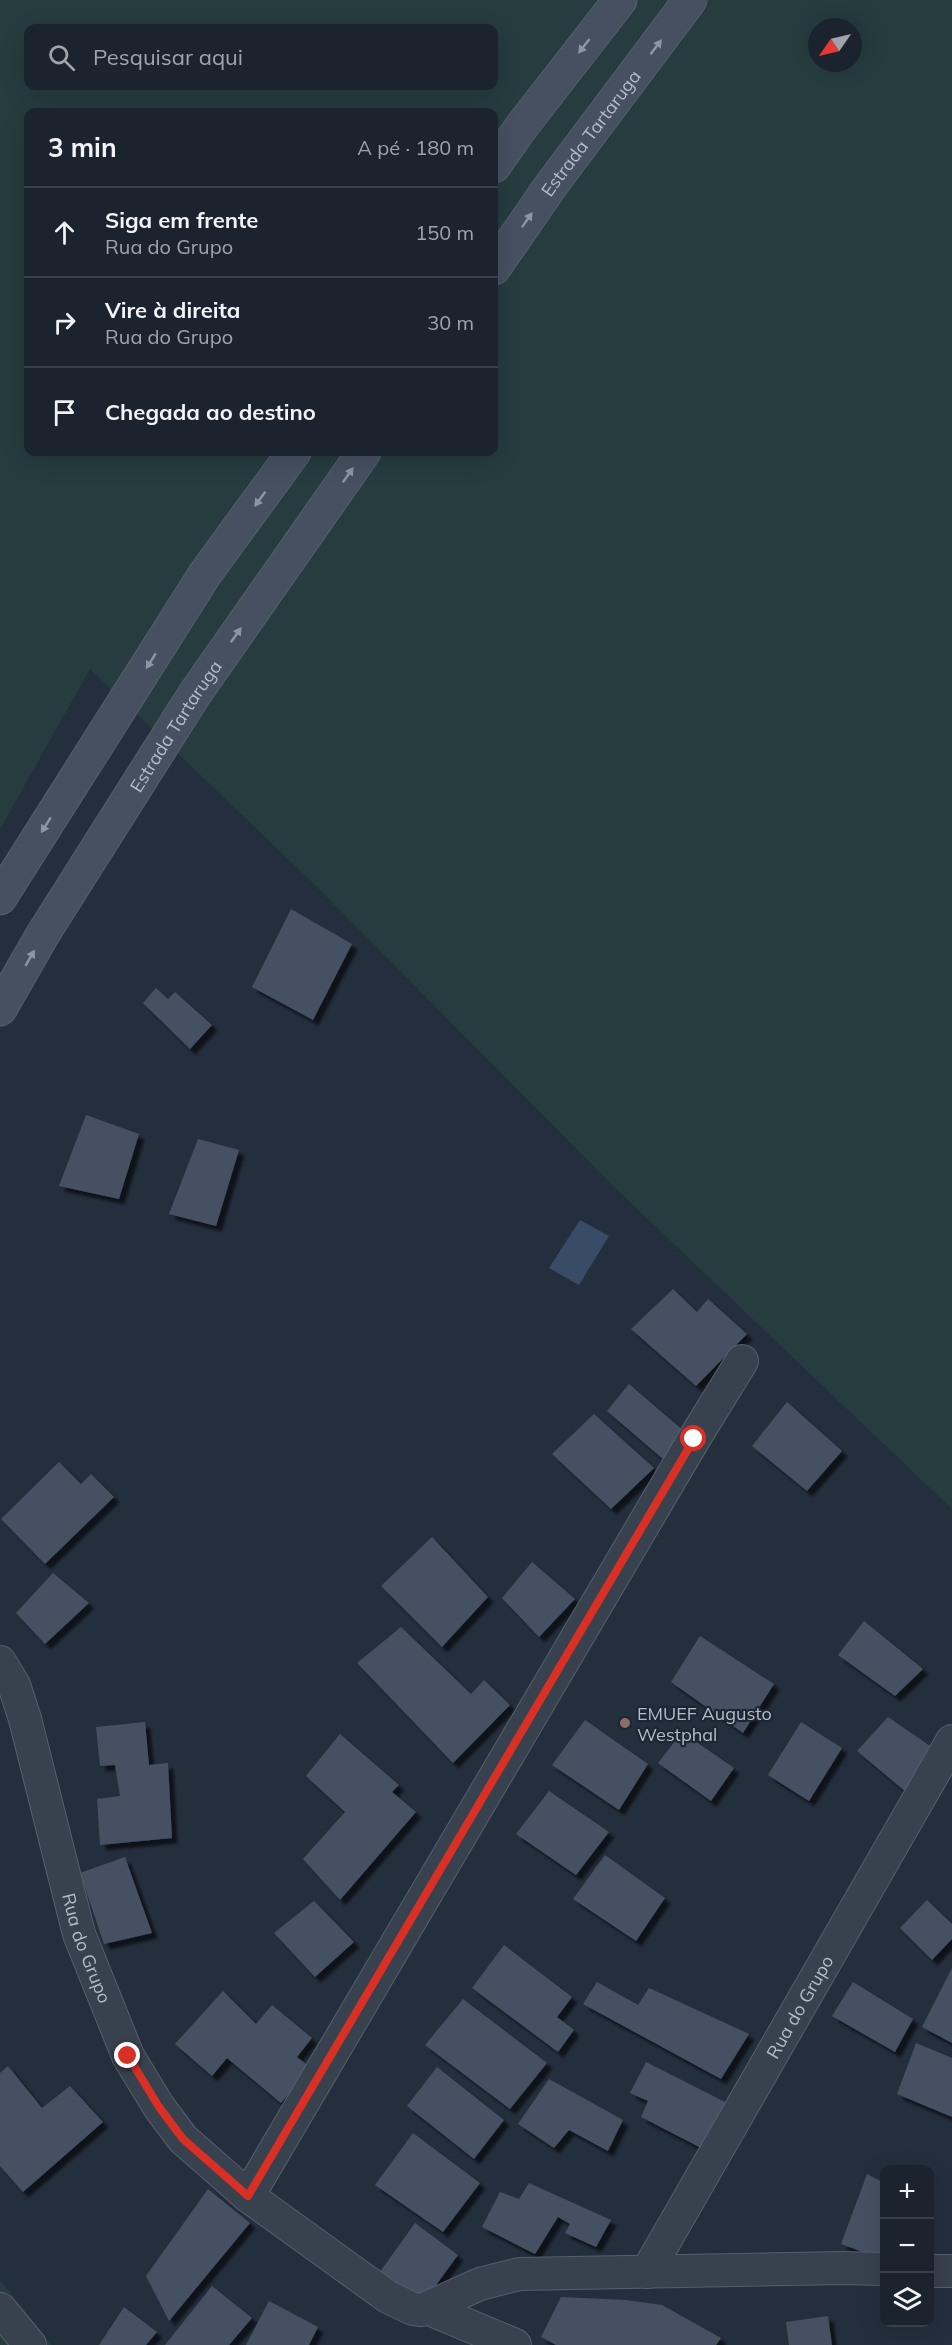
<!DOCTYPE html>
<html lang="pt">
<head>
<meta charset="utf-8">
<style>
	body { margin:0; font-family:Mulish,sans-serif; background:#242b36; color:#f1f3f6 }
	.controls { position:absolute; right:18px; bottom:18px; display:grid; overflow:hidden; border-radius:12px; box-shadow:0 6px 24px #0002 }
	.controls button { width:54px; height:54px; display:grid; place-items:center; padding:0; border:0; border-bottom:2px solid #39404a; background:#1b232e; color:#f1f3f6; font:30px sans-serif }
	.compass { position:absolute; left:808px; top:18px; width:54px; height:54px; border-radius:50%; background:#1b232e; box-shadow:0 6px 24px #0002; rotate:236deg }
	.stop { position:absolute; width:18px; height:18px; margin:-14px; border:4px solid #d93025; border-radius:50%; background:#fff }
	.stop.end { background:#d93025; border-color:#fff; box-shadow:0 2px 6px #0008 }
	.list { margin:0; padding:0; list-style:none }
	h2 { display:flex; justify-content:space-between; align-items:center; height:78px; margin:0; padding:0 24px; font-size:26px }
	h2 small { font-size:20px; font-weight:400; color:#a0a4aa }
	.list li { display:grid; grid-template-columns:39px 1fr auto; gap:18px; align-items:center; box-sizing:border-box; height:90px; padding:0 24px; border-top:2px solid #39404a }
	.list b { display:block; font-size:22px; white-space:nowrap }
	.list p { margin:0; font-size:20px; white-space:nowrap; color:#a0a4aa }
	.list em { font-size:20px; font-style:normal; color:#a0a4aa }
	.icon { flex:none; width:33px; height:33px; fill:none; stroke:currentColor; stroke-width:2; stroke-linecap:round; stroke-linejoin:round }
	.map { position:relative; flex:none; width:952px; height:2345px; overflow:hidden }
	.search { position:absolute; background:#1b232e; box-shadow:0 6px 24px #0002; left:24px; top:24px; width:474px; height:66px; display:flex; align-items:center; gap:15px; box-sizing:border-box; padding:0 21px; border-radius:12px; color:#a0a4aa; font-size:22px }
	.panel { position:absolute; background:#1b232e; box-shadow:0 6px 24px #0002; left:24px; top:108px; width:474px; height:348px; border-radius:12px }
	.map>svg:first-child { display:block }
	.green { fill:#263c3f; fill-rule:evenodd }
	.water { fill:#394c67 }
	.building { fill:#455162; filter:url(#shadow) }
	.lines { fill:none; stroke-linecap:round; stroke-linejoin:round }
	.street-casing { stroke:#565f6c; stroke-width:34 }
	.secondary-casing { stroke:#565f6c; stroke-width:35 }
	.street { stroke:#38414e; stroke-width:32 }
	.secondary { stroke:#465061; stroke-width:33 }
	.oneway { fill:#8e96a5 }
	.route { stroke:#d93025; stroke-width:8 }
	.education-dot { fill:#8d6e63; stroke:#1d2633; stroke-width:2 }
	.labels { text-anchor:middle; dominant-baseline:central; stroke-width:4.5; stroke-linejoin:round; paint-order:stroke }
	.street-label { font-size:18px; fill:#b4bcc9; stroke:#1d2633 }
	.poi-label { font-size:18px; fill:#b4bcc9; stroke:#1d2633; text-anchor:start }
</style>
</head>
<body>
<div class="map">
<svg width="952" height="2345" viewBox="0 0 952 2345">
	<defs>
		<filter id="shadow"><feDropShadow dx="5.5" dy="5.5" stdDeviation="1.5" flood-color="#0009"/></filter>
	</defs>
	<rect width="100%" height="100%" fill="#242f3e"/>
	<g class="green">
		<path d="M0,0H952V1509L611,1184L315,885L90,669L0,829ZM817,27H853V63H817ZM28,28H494V86H28ZM28,112H494V452H28Z"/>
		<path d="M0,2280L52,2345H0Z"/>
	</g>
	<path class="water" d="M580,1220L609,1236L579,1285L549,1268Z"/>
	<g class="building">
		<path d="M291,909L352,944L313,1020L252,987Z"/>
		<path d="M156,988L168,999L175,992L212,1025L190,1049L143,1003Z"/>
		<path d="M86,1115L139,1134L119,1199L59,1186Z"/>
		<path d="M198,1139L239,1150L216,1226L169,1214Z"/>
		<path d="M673,1289L697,1312L708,1299L747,1334L696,1386L631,1329Z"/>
		<path d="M629,1384L685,1432L663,1459L607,1411Z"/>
		<path d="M787,1402L842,1451L807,1491L752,1446Z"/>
		<path d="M594,1414L654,1468L611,1509L552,1454Z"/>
		<path d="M59,1462L81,1484L91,1474L114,1497L45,1564L1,1519Z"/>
		<path d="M432,1537L488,1597L442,1647L381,1586Z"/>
		<path d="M532,1562L575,1599L539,1637L502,1598Z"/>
		<path d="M53,1573L89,1603L45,1644L16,1613Z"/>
		<path d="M864,1621L923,1669L895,1696L838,1655Z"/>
		<path d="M401,1627L471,1694L484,1680L510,1705L453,1763L357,1663Z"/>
		<path d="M700,1636L774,1684L743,1733L671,1682Z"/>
		<path d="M888,1717L939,1752L906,1792L857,1751Z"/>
		<path d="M585,1720L648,1764L619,1810L552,1765Z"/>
		<path d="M145,1722L149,1765L168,1763L172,1838L100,1845L97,1799L120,1796L115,1765L100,1766L96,1727Z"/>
		<path d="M801,1722L842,1748L809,1801L768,1775Z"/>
		<path d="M682,1732L734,1768L711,1801L658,1763Z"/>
		<path d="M340,1734L399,1785L392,1792L416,1812L340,1900L303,1859L345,1812L306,1776Z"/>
		<path d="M549,1791L609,1832L576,1875L516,1834Z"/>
		<path d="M605,1855L665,1898L636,1941L573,1899Z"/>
		<path d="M125,1857L152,1933L104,1944L80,1873Z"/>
		<path d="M927,1900L952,1924V1939L932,1960L900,1928Z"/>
		<path d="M314,1901L354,1942L315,1977L274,1933Z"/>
		<path d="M504,1945L572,1997L557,2017L574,2030L558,2052L472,1988Z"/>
		<path d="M952,1968V2043L922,2027Z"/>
		<path d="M597,1982L638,2005L649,1988L749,2034L721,2079L583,2004Z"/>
		<path d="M853,1982L913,2019L895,2052L832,2016Z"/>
		<path d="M223,1991L256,2024L272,2005L312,2038L297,2057L311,2068L281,2103L227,2058L212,2076L175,2044Z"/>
		<path d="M463,1999L547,2063L510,2109L425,2045Z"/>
		<path d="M916,2043L952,2058V2117L897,2094Z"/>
		<path d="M646,2062L731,2105L707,2151L641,2117L648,2101L630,2093Z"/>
		<path d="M8,2066L42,2108L70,2086L103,2122L23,2192L0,2166V2073Z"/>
		<path d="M437,2067L504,2120L474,2159L407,2106Z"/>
		<path d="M549,2079L623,2120L608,2151L569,2130L554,2148L518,2124Z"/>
		<path d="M413,2133L480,2183L443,2232L375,2185Z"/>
		<path d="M867,2174L884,2183V2260L841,2244Z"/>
		<path d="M529,2183L611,2220L596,2247L565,2233L570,2224L558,2217L535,2254L482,2227L500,2192L519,2199Z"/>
		<path d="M208,2189L250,2223L169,2321L146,2276Z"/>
		<path d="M415,2223L458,2255L420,2307L377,2276Z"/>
		<path d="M212,2286L252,2318L229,2345H165Z"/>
		<path d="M561,2297L626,2300L662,2305L721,2338L716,2345H556L541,2337Z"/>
		<path d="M269,2301L318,2327L309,2345H246Z"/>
		<path d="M124,2307L157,2332L146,2345H99Z"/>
		<path d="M828,2316L832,2345H789L786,2322Z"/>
	</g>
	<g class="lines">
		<defs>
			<g id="street">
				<path id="s1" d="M0,1662L14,1685L25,1719L79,1934L128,2056L159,2107L183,2139L248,2196L388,2297L413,2309L422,2310L480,2284L519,2274L843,2268L884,2269"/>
				<path d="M248,2196L694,1439L742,1361"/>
				<path d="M930,2271H952"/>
				<path id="s2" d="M647,2272L952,1741"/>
				<path d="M427,2308L515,2345"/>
				<path d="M0,2309L30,2345"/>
			</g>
			<g id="secondary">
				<path d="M494,166L522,126L620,0"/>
				<path id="s3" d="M494,268L552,184L690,0"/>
				<path d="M0,898L205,574L294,452"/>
				<path id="s4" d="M0,1009L43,934L194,695L364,452"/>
			</g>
		</defs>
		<use href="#street" class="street-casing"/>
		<use href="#secondary" class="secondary-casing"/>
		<use href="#street" class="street"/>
		<use href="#secondary" class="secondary"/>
	</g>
	<defs><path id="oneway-solid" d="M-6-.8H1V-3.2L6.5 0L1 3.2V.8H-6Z" transform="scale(1.5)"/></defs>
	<g class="oneway">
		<use href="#oneway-solid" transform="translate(584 46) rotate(128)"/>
		<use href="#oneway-solid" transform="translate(656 47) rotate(-53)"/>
		<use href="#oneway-solid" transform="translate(527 220) rotate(-55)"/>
		<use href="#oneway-solid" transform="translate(348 475) rotate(-55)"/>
		<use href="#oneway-solid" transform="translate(260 499) rotate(126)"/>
		<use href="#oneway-solid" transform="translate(236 635) rotate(-55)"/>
		<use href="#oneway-solid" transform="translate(151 661) rotate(122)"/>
		<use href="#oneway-solid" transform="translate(46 825) rotate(122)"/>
		<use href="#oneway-solid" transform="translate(30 958) rotate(-60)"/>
	</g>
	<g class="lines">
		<path class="route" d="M128,2056L159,2107L183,2139L248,2196L694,1439"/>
	</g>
	<circle class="education-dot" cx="625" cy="1723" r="6"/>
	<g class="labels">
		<g class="street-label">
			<text stroke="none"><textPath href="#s3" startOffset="166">Estrada Tartaruga</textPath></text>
			<text stroke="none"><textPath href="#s4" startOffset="333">Estrada Tartaruga</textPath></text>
			<text stroke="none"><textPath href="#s1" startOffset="300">Rua do Grupo</textPath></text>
			<text stroke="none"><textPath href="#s2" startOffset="306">Rua do Grupo</textPath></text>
		</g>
		<g class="poi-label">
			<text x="637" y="1713">EMUEF Augusto<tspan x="637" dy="21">Westphal</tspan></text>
		</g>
	</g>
</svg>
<div class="controls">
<button>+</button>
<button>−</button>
<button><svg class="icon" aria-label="layers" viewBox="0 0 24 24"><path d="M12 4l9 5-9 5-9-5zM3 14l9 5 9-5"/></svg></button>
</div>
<svg class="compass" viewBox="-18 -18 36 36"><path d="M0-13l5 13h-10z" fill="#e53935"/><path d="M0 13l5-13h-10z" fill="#a0a4aa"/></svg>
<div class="stop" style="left:694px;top:1439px"></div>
<div class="stop end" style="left:128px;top:2056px"></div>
<div class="search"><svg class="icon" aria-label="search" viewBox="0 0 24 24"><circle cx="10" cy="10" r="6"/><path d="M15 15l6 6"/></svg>Pesquisar aqui</div>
<section class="panel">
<h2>3 min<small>A pé · 180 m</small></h2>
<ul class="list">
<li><svg class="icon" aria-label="ahead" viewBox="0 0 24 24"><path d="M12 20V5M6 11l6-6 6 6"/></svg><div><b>Siga em frente</b><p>Rua do Grupo</p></div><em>150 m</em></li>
<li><svg class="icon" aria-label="right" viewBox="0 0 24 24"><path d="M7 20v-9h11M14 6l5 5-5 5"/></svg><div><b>Vire à direita</b><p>Rua do Grupo</p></div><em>30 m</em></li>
<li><svg class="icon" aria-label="arrive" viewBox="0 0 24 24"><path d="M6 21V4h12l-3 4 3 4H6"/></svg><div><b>Chegada ao destino</b></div></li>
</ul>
</section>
</div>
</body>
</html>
